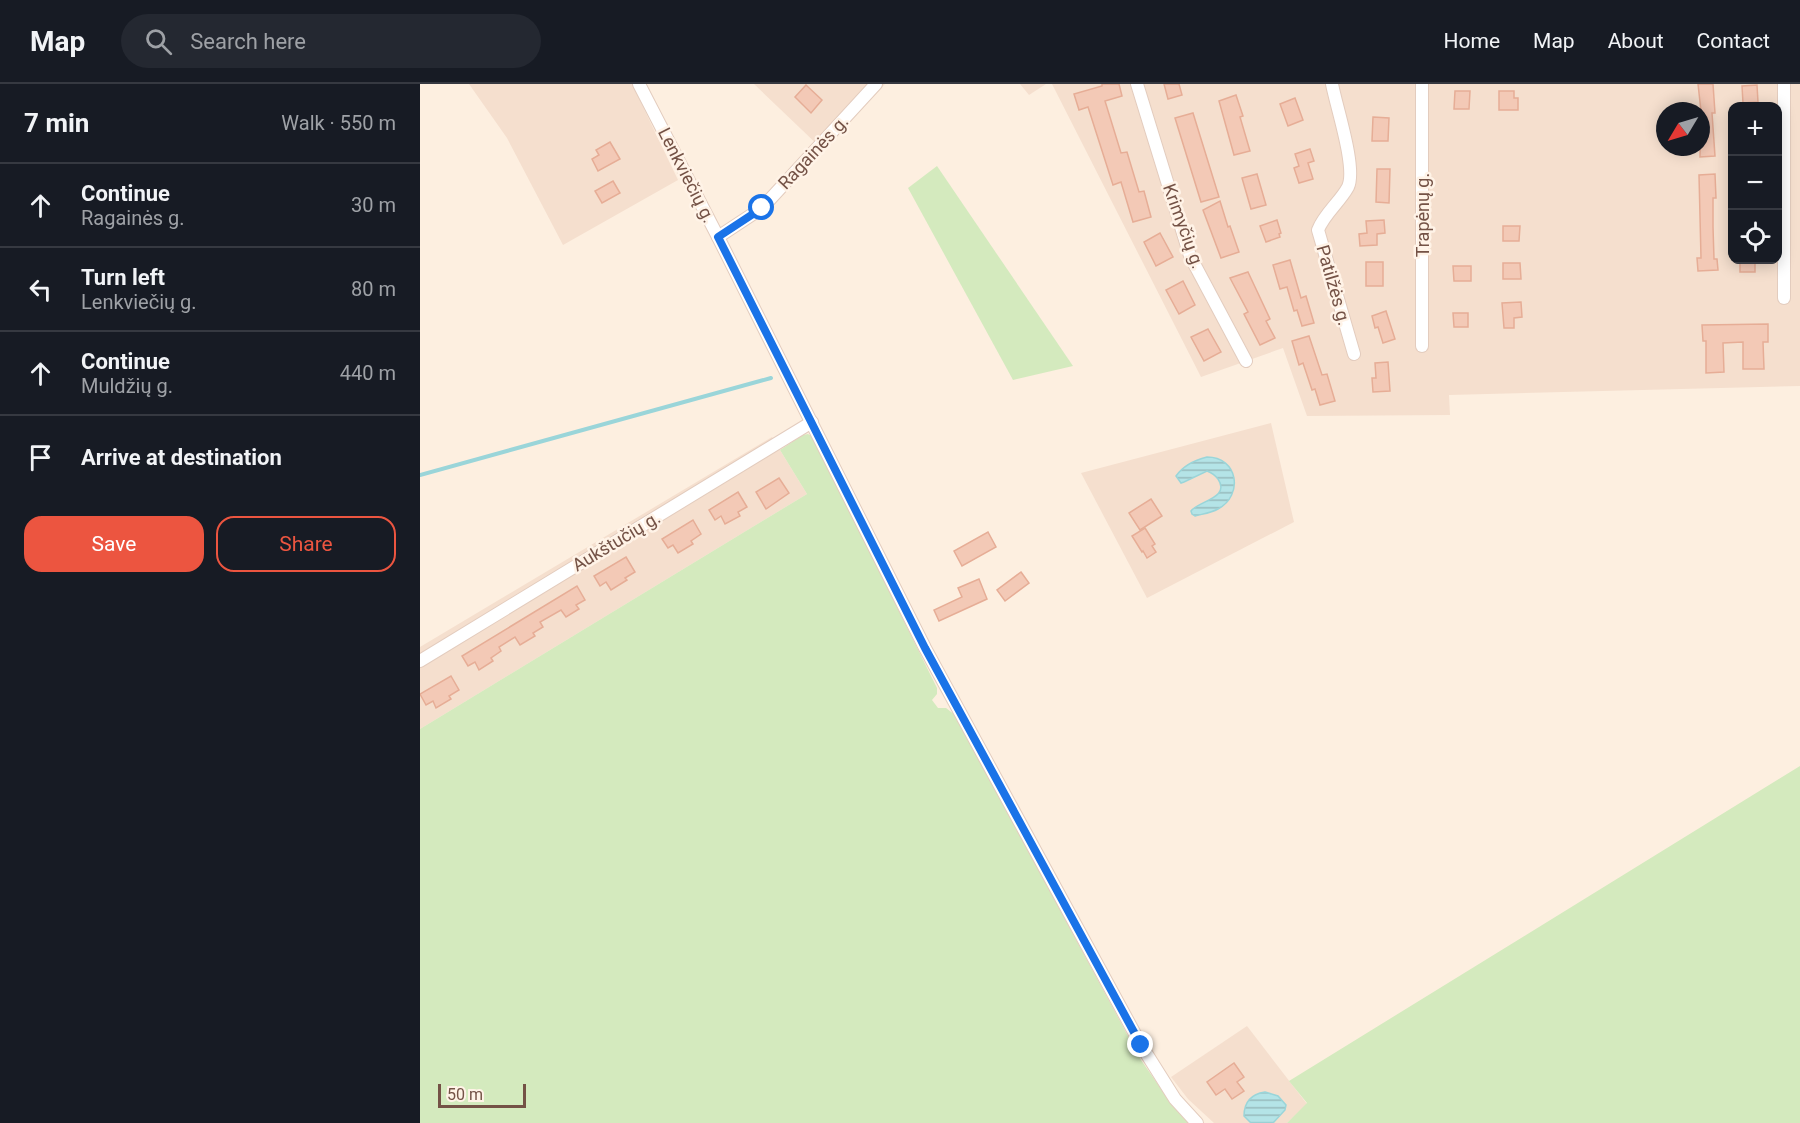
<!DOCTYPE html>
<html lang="en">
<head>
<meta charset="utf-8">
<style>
	body { margin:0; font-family:Roboto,sans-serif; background:#242831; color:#f1f3f6 }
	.controls { position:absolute; right:18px; top:18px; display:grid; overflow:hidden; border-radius:12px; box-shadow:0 3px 15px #0003 }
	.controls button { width:54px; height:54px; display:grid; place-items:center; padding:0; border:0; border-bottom:2px solid #363941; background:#171b24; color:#f1f3f6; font:30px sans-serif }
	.compass { position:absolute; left:1236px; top:18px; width:54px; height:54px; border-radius:50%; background:#171b24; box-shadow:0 3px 15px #0003; rotate:232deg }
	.scale { position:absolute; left:18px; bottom:15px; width:88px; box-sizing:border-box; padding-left:6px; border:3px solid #745246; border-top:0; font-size:16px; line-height:21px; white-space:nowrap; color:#745246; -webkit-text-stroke:4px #fff3e7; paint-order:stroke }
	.stop { position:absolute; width:18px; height:18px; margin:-14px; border:4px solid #1a73e8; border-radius:50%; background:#fff }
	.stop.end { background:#1a73e8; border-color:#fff; box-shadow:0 2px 6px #0008 }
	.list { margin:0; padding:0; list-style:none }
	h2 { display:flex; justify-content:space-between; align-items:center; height:78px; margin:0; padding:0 24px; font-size:26px }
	h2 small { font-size:20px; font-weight:400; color:#9ea1a6 }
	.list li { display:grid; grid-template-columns:39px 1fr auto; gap:18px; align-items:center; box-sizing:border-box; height:84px; padding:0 24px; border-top:2px solid #363941 }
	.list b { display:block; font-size:22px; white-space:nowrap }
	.list p { margin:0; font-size:20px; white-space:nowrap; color:#9ea1a6 }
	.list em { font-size:20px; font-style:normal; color:#9ea1a6 }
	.actions { display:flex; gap:12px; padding:18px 24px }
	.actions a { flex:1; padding:14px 0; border:2px solid #ec5540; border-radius:18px; text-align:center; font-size:21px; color:#ec5540 }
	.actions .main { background:#ec5540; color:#fff }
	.icon { flex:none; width:33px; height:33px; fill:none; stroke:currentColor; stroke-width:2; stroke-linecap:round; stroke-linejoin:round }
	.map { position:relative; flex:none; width:1380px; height:1039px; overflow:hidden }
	header { display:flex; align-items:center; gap:36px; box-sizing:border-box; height:84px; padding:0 30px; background:#171b24; border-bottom:2px solid #363941 }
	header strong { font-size:28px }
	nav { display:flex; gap:33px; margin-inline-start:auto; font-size:21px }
	.search { width:420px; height:54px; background:#242831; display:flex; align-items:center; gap:15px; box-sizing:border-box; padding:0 21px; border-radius:33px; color:#9ea1a6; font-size:22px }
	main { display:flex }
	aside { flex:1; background:#171b24 }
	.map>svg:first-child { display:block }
	.residential { fill:#f5dfce; fill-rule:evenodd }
	.green { fill:#d4eabe }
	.water { fill:url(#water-rules); stroke:#9ad5d9; stroke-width:1.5 }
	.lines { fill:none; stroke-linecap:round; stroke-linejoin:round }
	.stream { stroke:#9ad5d9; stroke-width:4 }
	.building { fill:#f3c9b6; stroke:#e6ad96; stroke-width:1.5 }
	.street-casing { stroke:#e3ccbe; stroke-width:14 }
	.street { stroke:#fff; stroke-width:12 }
	.route { stroke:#1a73e8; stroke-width:8 }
	.labels { text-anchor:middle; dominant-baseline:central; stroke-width:5; stroke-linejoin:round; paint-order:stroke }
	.street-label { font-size:18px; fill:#745246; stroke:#fff3e7 }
</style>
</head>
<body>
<header>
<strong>Map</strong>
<div class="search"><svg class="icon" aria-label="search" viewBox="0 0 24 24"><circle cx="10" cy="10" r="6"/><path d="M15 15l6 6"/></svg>Search here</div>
<nav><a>Home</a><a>Map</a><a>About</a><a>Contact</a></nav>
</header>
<main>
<aside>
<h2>7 min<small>Walk · 550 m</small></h2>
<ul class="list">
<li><svg class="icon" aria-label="ahead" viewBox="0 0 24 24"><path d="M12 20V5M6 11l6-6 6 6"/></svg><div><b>Continue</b><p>Ragainės g.</p></div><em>30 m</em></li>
<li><svg class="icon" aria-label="left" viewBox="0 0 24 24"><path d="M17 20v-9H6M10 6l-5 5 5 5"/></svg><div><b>Turn left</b><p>Lenkviečių g.</p></div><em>80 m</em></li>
<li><svg class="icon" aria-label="ahead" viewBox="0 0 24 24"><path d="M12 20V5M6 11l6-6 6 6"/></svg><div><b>Continue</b><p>Muldžių g.</p></div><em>440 m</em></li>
<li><svg class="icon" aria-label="arrive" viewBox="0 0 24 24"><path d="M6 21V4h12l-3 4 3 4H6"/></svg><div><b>Arrive at destination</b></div></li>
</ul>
<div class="actions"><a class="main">Save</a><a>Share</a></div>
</aside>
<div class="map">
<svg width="1380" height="1039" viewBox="0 0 1380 1039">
	<defs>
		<pattern id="water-rules" width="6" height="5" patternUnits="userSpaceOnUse" patternTransform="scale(1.5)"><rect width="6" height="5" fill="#b4e4e7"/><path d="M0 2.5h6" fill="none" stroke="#97bbbd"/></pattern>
	</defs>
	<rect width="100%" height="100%" fill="#fdefe0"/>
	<g class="residential">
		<path d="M49,0H212L258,96L143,161L87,54Z"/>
		<path d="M334,0H465L403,66Z"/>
		<path d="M600,0H626L609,11Z"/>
		<path d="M632,0H1380V302L1029,311L1030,331L887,332L863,264L781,293ZM1312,22H1358V176H1312ZM1245,27H1281V63H1245Z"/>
		<path d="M851,339L874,438L727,514L661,389Z"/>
		<path d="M352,353L387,410L0,645V563Z"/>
		<path d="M827,942L887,1020L867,1039H794L768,1015L751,993Z"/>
	</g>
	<g class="green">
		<path d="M517,82L653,282L593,296L488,104Z"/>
		<path d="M388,350L393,353L517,604V610L512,616L518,624H526L535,631L721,976L753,1022L770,1039H0V645L387,410L360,366L383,351Z"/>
		<path d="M1380,682V1039H867L887,1019L869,997Z"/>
	</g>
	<g class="water">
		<path d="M787,373C818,373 824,411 798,425C791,429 782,430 775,432L772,430L771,427C778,417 811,414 798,395C795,391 792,389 787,387L764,398L761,399L756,392C763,382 775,376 787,373Z"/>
		<path d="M845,1008L858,1012L866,1021L865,1026L853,1039H831L824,1032C824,1018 832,1010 845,1008Z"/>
	</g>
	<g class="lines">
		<path class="stream" d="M0,391L351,294"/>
	</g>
	<g class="building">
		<path d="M682,0H699L702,12L685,17L701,69L707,68L719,108L724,107L731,133L713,138L701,98L693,101L668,23L659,26L654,10L682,2Z"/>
		<path d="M744,0H759L762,11L748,15Z"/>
		<path d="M1278,0H1293L1295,29H1292L1295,72L1280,73L1281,27Z"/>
		<path d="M386,1L402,16L391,29L375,13Z"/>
		<path d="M1337,1L1338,18L1323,19L1322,2Z"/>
		<path d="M1035,7H1050L1049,25H1034Z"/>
		<path d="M1079,7H1094V14H1098V26H1079Z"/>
		<path d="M816,11L823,32L820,33L830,67L814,71L799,17Z"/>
		<path d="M875,14L883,36L868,42L860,20Z"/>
		<path d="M773,29L799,113L781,118L755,34Z"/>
		<path d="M953,33L969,34L968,57H952Z"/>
		<path d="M190,58L200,75L178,87L172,75L179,71L176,66Z"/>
		<path d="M890,65L894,77L888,79L893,95L879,99L874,84L879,82L875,70Z"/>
		<path d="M957,85H970L969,119L956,118Z"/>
		<path d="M837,90L846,121L831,125L822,94Z"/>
		<path d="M1295,90L1296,114H1293V143L1294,175H1297L1298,186L1278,187L1277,174H1281L1279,91Z"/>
		<path d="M193,97L200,109L182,119L175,107Z"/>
		<path d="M800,117L808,143L810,142L819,168L801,174L783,126Z"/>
		<path d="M857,136L861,149L859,150L860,153L846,158L840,142Z"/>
		<path d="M964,136L965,149L957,150V161L940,162L939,150L947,149L946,137Z"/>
		<path d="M1083,142H1100L1099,157H1083Z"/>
		<path d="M740,149L753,173L736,182L724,158Z"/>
		<path d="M870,176L881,214L886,212L894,239L882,242L877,226L874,227L867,203L860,205L853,181Z"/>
		<rect x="1320" y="176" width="15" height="12"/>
		<rect x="946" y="178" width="17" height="24"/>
		<path d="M1083,179H1100L1101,195H1083Z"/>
		<path d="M1033,182H1051V197H1034Z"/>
		<path d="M828,188L850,235L846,237L855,254L840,261L824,230L828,228L810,194Z"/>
		<path d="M763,197L775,221L759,230L746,206Z"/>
		<path d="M1101,218L1102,233L1094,234V244H1084L1082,219Z"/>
		<path d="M966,227L975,255L963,259L958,243L955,244L952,232Z"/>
		<path d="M1033,229H1048V243H1034Z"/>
		<path d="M1348,240V258H1343L1344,285H1323V258L1303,259L1304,288L1286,289V257H1283L1282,241Z"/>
		<path d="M788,245L801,268L784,277L771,253Z"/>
		<path d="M889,252L902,291L907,290L915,317L900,321L895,305L892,306L883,279L879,281L872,257Z"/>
		<path d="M968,278L970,307L953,308L952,294H956L955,279Z"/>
		<path d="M359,394L369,409L346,425L336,408Z"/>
		<path d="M318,408L327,423L318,428L320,432L305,440L301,432L295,436L289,426Z"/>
		<path d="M731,415L742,432L720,446L709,429Z"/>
		<path d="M273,436L281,450L271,457L273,460L258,469L253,461L248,464L242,455Z"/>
		<path d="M725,444L735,460L732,462L736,468L727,474L723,467L722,468L712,452Z"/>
		<path d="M568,448L576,463L542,482L534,467Z"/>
		<path d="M206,473L215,488L205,494L207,496L191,506L186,498L180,502L174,492Z"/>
		<path d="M601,488L609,499L585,517L577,506Z"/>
		<path d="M559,495L567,515L519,537L514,526L542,513L538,504Z"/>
		<path d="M157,502L165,516L156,521L159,525L146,533L141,526L120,538L123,543L113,549L115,552L100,561L95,553L79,563L81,567L71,574L73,577L59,586L55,578L48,582L42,572Z"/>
		<path d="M31,592L39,606L29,612L31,615L16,624L13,617L6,621L0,610Z"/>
		<path d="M814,979L824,993L817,998L824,1007L812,1015L805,1005L796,1011L787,998Z"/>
	</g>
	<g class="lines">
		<defs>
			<g id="street">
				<path d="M219,0L298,153L505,564L721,961L755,1015L777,1039"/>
				<path d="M717,0L770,172L826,277"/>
				<path d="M912,0C916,22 937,84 928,103C920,118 904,130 898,146L934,270"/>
				<path d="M298,153L342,124L456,0"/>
				<path d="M1364,214V0"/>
				<path d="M1002,262V0"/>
				<path d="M0,577L392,338"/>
			</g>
		</defs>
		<use href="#street" class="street-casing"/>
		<use href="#street" class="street"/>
	</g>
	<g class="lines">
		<path class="route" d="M342,124L298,153L505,564L721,961"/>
	</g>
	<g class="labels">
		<g class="street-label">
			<text transform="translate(393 68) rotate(-47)">Ragainės g.</text>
			<text transform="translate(267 91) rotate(63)">Lenkviečių g.</text>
			<text transform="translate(1002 131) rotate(-90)">Trapėnų g.</text>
			<text transform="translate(764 142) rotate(70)">Krimyčių g.</text>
			<text transform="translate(914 201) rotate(74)">Patilžės g.</text>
			<text transform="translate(196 457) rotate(-31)">Aukštučių g.</text>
		</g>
	</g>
</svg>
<div class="controls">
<button>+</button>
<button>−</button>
<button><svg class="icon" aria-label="locate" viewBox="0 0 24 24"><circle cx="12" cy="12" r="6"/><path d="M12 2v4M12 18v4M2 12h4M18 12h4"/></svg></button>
</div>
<svg class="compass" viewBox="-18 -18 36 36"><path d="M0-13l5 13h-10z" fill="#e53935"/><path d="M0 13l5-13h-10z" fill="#9ea1a6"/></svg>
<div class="scale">50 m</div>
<div class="stop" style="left:342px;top:124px"></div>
<div class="stop end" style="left:721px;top:961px"></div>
</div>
</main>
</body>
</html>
